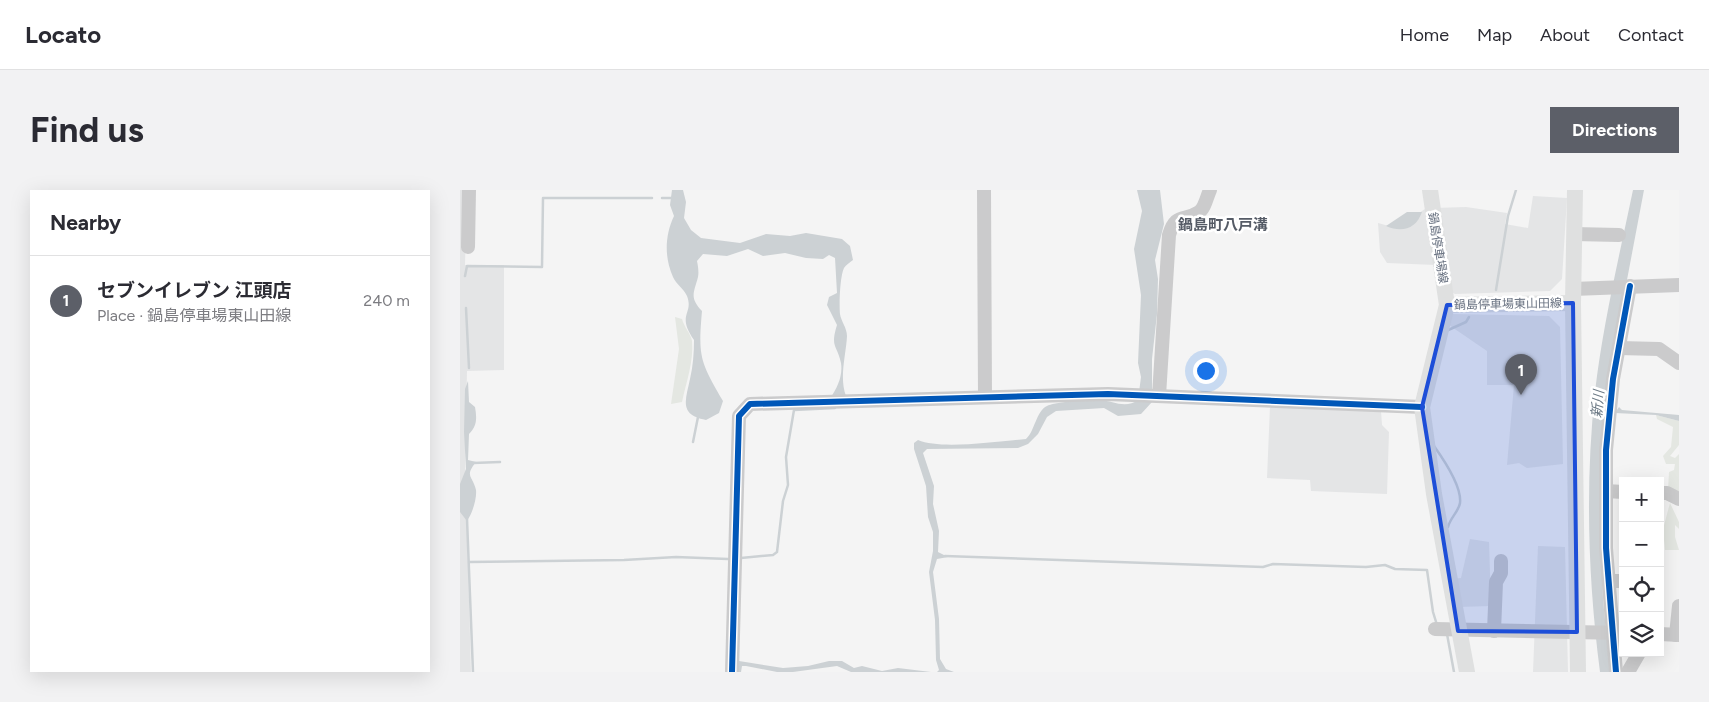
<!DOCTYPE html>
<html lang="en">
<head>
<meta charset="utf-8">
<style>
	body { margin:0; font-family:Figtree,"Noto Sans JP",sans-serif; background:#f2f2f3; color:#2b2b33 }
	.controls { position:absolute; right:15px; bottom:15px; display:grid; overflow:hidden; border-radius:0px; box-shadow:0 5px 20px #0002 }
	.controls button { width:45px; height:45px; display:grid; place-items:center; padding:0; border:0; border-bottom:1px solid #e1e1e2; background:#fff; color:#2b2b33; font:25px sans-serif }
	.you { position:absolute; left:745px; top:180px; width:18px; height:18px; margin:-12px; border:4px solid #fff; border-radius:50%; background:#1a73e8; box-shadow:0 0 0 8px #1a73e833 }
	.badge { display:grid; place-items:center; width:32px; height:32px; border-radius:50%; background:#5c5f68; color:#fff; font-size:16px; font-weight:700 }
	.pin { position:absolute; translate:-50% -41px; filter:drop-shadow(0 1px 2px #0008) }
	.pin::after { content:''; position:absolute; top:26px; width:18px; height:15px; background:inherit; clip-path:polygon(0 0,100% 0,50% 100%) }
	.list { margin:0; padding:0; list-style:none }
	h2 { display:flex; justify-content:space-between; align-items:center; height:65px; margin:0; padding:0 20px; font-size:21px }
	h2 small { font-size:16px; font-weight:400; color:#7c7c81 }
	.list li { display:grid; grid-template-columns:32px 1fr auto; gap:15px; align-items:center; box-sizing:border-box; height:90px; padding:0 20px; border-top:1px solid #e1e1e2 }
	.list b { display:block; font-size:19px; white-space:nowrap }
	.list p { margin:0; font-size:16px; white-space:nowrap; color:#7c7c81 }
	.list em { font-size:16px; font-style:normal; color:#7c7c81 }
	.icon { flex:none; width:28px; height:28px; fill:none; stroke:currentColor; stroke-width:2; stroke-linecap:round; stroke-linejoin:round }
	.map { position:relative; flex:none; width:1219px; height:482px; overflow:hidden; border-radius:0px }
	header { display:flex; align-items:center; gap:30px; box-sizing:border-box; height:70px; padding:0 25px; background:#fff; border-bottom:1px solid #e1e1e2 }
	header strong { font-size:24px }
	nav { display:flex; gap:28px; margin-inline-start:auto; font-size:18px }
	.intro { display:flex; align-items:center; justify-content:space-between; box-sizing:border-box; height:120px; padding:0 30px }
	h1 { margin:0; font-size:35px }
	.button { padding:12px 22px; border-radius:0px; background:#5c5f68; color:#fff; font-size:18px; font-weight:700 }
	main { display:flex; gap:30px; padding:0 30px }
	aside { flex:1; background:#fff; border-radius:0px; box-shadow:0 5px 20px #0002 }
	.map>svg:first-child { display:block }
	.built { fill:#e4e5e6 }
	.green { fill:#e4e7e2 }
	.water { fill:#ccd1d4 }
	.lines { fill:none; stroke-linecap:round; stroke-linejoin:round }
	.stream { stroke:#ccd1d4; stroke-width:2.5 }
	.minor { stroke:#cbcbcc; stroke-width:14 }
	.major { stroke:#dfe0e0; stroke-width:16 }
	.cycleway-casing { stroke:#fff; stroke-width:9 }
	.cycleway { stroke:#0057b8; stroke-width:6 }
	.marked { fill:#1d4ed8; fill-opacity:0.2; stroke:#1d4ed8; stroke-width:4; stroke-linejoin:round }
	.labels { text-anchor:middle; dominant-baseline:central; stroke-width:5; stroke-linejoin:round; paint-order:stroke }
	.street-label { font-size:12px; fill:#687180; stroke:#fff }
	.water-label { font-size:14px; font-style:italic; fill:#697783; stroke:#fff }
	.quarter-label { font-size:15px; font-weight:bold; fill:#555b66; stroke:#fff }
</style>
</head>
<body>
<header>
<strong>Locato</strong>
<nav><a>Home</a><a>Map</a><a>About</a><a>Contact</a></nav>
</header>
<div class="intro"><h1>Find us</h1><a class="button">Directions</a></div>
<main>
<aside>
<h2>Nearby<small></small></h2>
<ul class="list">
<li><span class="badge">1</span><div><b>セブンイレブン 江頭店</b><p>Place · 鍋島停車場東山田線</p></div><em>240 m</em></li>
</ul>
</aside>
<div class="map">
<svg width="1219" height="482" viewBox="0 0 1219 482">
	<rect width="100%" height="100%" fill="#f4f4f4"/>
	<g class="built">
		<path d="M0,0H7L5,75H44V180L7,181L5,269L11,482H0Z"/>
		<path d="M1073,6L1107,8L1102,89L1090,101L995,104L980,95L976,75L927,73L920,62L918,33L936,38L965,19L974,18L1006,17L1047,23L1045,34L1068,38Z"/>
		<path d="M992,124L1089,126L1100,137L1103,274L1067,278L1059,273L1047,275L1054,195H1027V161L989,135Z"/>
		<path d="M810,216L921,221L922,235L929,242L927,304L851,301L850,290L807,288Z"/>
		<path d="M1010,349L1029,352L1031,416L997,417L992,389L1001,388Z"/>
		<path d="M1078,356L1105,357L1108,482H1073Z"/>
	</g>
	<g class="green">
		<path d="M215,127L222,129C224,137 231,144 232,151C234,171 226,193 222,212L211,214L219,159Z"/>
		<path d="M1196,225L1219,231V255L1210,266L1215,268L1219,264V306L1208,300L1209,282L1214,280L1215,274H1206L1203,266L1211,257L1213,237L1197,229Z"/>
		<path d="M1210,313L1219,332V339L1215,335V347L1219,360H1205L1203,339Z"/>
	</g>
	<g class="water">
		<path d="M212,0H223L226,12L224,28L231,40L241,48L280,53L306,44L330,46L346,43L382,49L390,56L393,70C390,72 386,75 384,78C380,86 379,114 380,124C381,131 387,138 387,146C386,165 379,188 386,206L371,207C377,198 383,186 381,173C377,154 370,158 377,135L367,115L369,107L377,103L375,68L369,65L363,69L346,68L325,63L303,66L288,59L267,66L243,64L237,71C238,76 239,82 238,87C234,103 229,107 242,121C238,167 240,171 263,211L259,223L246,230C218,225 226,209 230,189C233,176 234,163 234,150C216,124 234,124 227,106C224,99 216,94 213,87C204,67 205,45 214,26L210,15Z"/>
		<path d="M677,0H700L704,34L695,70L698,89L697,124L692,169V212L681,224L658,226L644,218L596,221L587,227L578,244L568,254L558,258L467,259L463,263L474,296L473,314L479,341L478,362L488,367L477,369L473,382L479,429L480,469L486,479L494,482H477L479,480L476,470L475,430L469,382L473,361V342L468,327L466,296L454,259V253L458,250C481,260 539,251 566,249C575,241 576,221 587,216C595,212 630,209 641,210C652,211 666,219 678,210L681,187L678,173L681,105L674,59L682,21Z"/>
		<path d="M1173,0H1184L1156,148L1140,325L1143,409L1150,482H1140C1128,389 1125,295 1135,202C1143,134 1159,67 1173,0Z"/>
		<path d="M947,22H962C956,39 942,43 926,36Z"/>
		<path d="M8,191L9,212L15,217C17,229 17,236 9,244L8,270L16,272C4,287 13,286 16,300C17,309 12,324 7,331L0,322V294L6,279L4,242L5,199Z"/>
		<path d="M1159,217L1162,220L1219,225V231L1196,225L1155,223Z"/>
		<path d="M279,471L323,478L348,476L369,471H382L394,478L402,476L422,481L438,478L471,482H391L377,476L333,482H317L286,476H282L281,482H277Z"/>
	</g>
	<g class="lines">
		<g class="stream">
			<path d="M202,8H213"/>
			<path d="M5,86L7,76L82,77L83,8H192"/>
			<path d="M1036,100L1048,26L1056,0"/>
			<path d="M6,118L9,178"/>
			<path d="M986,141L1006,132L1009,127"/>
			<path d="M233,252L238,227"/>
			<path d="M974,256C984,270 1002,296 1000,313C999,321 990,328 988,337"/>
			<path d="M13,273L40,272"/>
			<path d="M7,329L13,482"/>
			<path d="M485,366L803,377L813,374L906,377L925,375L935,379L967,380L973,422L977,435"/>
			<path d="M281,368L313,365L317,362L323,311L328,295L326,267L334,220L375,218"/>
			<path d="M9,372L164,370L216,367L268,369"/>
			<path d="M987,444L994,482"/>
		</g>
		<g class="minor">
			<path d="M524,0L525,207"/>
			<path d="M1114,44L1159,45"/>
			<path d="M8,57L9,0"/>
			<path d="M1113,99L1219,95"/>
			<path d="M1159,158L1199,159L1219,173"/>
			<path d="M699,206L709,45C716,22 724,32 739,22C745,18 747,6 750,0"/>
			<path d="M1146,301L1163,302"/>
			<path d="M1200,303H1207L1219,309"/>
			<path d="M1149,391H1163"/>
			<path d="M975,439L1162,443"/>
			<path d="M1034,441L1036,392L1041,383V371"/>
			<path d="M1200,444L1219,445"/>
			<path d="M1216,445L1219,416"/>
			<path d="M272,482L279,226L290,214L648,204L962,217"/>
			<path d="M1156,482L1146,358V260L1153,189L1170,96"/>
			<path d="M1168,482L1179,463"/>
		</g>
		<g class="major">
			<path d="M970,0L987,115L962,217L974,304L1007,482"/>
			<path d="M1115,0L1113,113L1118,482"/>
			<path d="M987,115L1113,113"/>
		</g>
		<defs>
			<g id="cycleway">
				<path d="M272,482L279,226L290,214L648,204L962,217"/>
				<path d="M1156,482L1146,358V260L1153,189L1170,96"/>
			</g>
		</defs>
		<use href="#cycleway" class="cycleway-casing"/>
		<use href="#cycleway" class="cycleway"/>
	</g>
	<path class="marked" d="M1113,113L1117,442L998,441L962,217L987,115Z"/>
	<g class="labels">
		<g class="street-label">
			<text transform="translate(978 58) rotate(81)">鍋島停車場線</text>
			<text transform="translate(1048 114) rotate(-1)">鍋島停車場東山田線</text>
		</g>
		<g class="water-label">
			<text transform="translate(1138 214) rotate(-85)">新川</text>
		</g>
		<g class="quarter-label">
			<text x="763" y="35">鍋島町八戸溝</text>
		</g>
	</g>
</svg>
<div class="controls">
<button>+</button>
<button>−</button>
<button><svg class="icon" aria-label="locate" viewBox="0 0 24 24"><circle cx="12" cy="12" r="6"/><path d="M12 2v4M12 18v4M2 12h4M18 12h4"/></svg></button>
<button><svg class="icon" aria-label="layers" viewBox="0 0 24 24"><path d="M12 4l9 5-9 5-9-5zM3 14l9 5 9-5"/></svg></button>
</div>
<div class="you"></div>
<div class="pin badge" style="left:1061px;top:205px">1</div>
</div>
</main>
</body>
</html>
